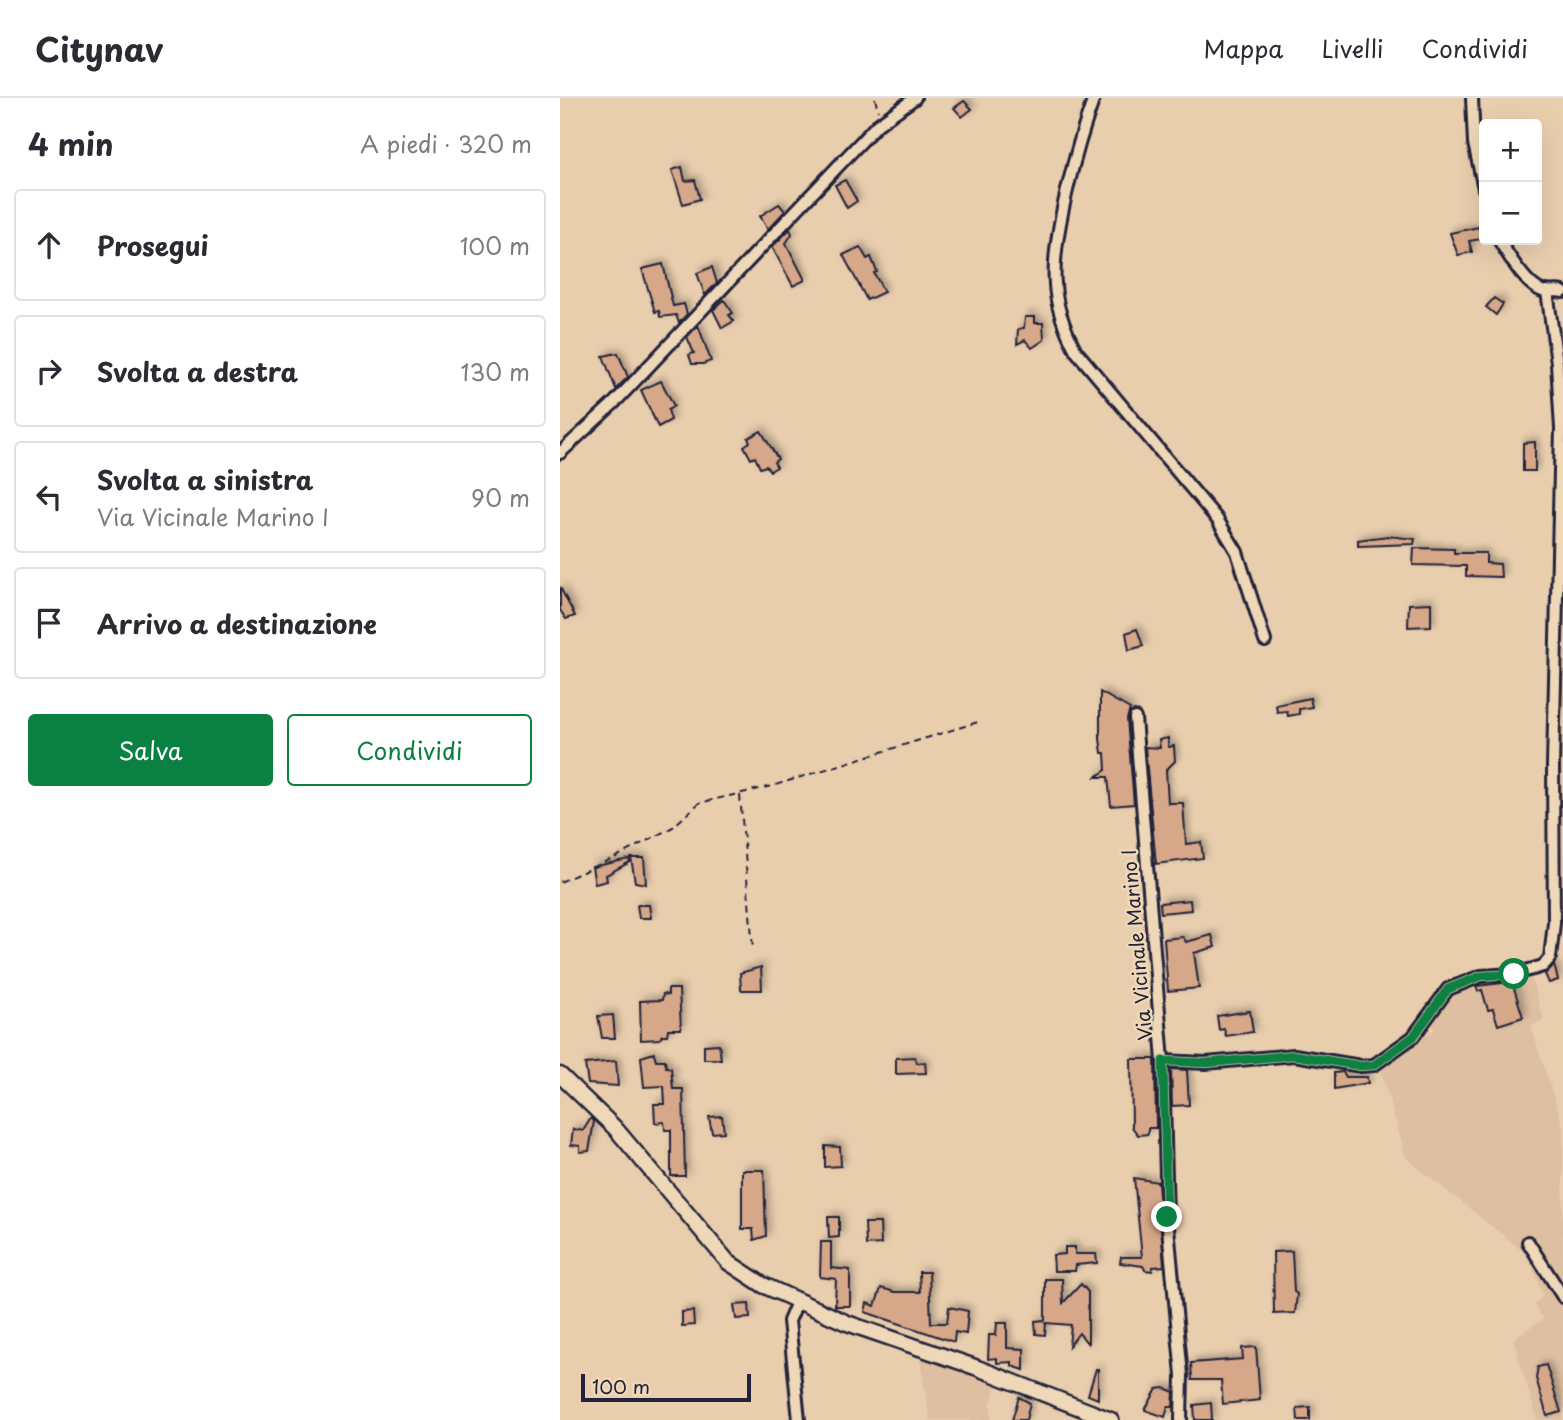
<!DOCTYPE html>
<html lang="it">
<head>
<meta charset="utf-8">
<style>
	body { margin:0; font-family:"Playpen Sans",sans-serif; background:#f7f7f7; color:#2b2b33 }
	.controls { position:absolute; right:21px; top:21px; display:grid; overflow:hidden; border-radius:7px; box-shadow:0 7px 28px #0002 }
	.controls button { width:63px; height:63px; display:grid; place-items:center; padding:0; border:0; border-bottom:2px solid #e1e1e2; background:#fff; color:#2b2b33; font:35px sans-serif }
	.scale { position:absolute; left:21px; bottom:18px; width:170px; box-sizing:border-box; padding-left:7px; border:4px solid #22223b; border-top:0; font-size:19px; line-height:24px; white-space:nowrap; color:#22223b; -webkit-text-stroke:5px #eed8b7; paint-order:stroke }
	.stop { position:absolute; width:21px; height:21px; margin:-16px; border:5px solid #0b8043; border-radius:50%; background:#fff }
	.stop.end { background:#0b8043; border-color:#fff; box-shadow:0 2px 7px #0008 }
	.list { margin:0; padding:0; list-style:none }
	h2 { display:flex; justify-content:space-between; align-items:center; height:91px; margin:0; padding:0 28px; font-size:30px }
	h2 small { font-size:23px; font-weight:400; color:#7c7c81 }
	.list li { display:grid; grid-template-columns:46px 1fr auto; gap:21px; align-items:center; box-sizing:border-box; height:112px; margin:0 14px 14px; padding:0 14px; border:2px solid #e1e1e2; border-radius:7px }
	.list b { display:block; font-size:26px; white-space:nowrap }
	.list p { margin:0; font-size:23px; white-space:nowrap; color:#7c7c81 }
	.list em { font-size:23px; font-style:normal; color:#7c7c81 }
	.actions { display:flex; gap:14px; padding:21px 28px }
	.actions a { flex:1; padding:16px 0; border:2px solid #0b8043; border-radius:7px; text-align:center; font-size:24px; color:#0b8043 }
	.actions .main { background:#0b8043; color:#fff }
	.icon { flex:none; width:38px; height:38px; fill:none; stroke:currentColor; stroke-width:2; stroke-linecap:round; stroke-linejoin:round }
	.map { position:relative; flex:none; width:1003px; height:1322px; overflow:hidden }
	header { display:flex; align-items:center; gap:42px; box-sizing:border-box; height:98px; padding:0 35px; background:#fff; border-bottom:2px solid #e1e1e2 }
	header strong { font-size:33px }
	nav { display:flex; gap:38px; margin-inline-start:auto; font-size:24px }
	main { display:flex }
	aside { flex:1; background:#fff }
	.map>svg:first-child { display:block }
	.built { fill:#dfbfa1 }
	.building { fill:#d6a788; stroke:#22223b; stroke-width:2; filter:url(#shadow) }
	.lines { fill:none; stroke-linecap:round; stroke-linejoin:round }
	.minor-casing { stroke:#22223b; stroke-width:16 }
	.secondary-casing { stroke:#22223b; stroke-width:19 }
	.path { stroke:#22223b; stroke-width:2; stroke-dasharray:7 5; stroke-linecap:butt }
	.minor { stroke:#eed8b7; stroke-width:10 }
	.secondary { stroke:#eed8b7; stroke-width:14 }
	.route { stroke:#0b8043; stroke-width:9 }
	.labels { text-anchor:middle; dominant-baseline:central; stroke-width:5; stroke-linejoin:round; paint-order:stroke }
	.street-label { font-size:19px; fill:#22223b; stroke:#eed8b7 }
</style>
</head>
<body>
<header>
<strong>Citynav</strong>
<nav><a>Mappa</a><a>Livelli</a><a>Condividi</a></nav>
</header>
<main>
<aside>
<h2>4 min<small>A piedi · 320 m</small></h2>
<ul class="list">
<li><svg class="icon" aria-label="ahead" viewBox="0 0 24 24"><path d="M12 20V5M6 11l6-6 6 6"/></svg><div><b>Prosegui</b></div><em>100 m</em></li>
<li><svg class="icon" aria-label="right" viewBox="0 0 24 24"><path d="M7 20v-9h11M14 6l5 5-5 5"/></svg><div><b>Svolta a destra</b></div><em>130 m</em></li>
<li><svg class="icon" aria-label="left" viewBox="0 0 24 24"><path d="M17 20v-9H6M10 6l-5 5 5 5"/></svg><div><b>Svolta a sinistra</b><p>Via Vicinale Marino I</p></div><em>90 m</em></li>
<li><svg class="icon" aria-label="arrive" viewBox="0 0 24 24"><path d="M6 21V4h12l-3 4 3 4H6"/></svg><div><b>Arrivo a destinazione</b></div></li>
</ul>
<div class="actions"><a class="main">Salva</a><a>Condividi</a></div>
</aside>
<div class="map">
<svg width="1003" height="1322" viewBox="0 0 1003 1322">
	<defs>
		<filter id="shadow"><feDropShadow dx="3.5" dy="-3.5" stdDeviation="3.5" flood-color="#0004"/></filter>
	</defs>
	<rect width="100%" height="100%" fill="#e9ceae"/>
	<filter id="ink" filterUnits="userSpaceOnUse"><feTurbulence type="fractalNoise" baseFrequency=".0143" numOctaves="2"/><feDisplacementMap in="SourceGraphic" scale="14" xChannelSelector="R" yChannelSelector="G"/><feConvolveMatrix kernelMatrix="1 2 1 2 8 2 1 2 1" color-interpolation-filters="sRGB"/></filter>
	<g filter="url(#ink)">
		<g class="built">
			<path d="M968,868L984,922L971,928L1003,1028V1322H977L953,1241L983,1221L974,1206L983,1198L971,1165L960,1151L846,1060L819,966L875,932L870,924L888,897L905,886Z"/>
			<path d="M363,1257L437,1288L431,1305V1322H370L360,1263Z"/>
		</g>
		<g class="building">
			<path d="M404,3L412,11L402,19L394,10Z"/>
			<path d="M122,69L125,83L135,82L140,101L123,106L112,72Z"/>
			<path d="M285,82L297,103L287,110L275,87Z"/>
			<path d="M219,106L225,113L208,131L200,118Z"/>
			<path d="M919,129L921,141L909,143L912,154L898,157L890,135Z"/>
			<path d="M230,131L232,136L226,145L245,182L233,188L212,149Z"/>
			<path d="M300,149L307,161L311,159L317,174L314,175L324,194L307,202L283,157Z"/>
			<path d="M103,166L113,208L124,206L127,216L119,225L116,217L100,219L99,213L95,214L82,171Z"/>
			<path d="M152,169L157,185L145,197L137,175Z"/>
			<path d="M934,200L943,206L936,217L926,209Z"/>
			<path d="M164,202L173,215L169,217L174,223L162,230L153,212Z"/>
			<path d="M465,219H475V225H483L484,242L472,250L465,242L457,246L458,231L464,230Z"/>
			<path d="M138,227L151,263L143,266H132L129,257L134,255L127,239Z"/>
			<path d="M58,255L68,279L56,291L43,258Z"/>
			<path d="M101,283L114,308L108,312L111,322L98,329L81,292Z"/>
			<path d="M201,333L218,361L214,364L217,369L210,373L206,368L200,370L195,359L191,361L184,348L190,344L188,340Z"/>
			<path d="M975,344V373H963V345Z"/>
			<path d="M828,438L855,441L854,446L798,448V442Z"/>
			<path d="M854,450L894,451V455H926V465L940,466L941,479L906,478V468L853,467Z"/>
			<path d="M0,489L15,518L6,521L0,512Z"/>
			<path d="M871,505V528L848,529L849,506Z"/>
			<path d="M577,531L583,548L569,552L566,535Z"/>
			<path d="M540,594L570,611L567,621L574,706L551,708L548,679H536L546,672L545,655H542L540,641Z"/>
			<path d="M750,600L752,609L739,611V616L728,618L727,613L717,614L716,607Z"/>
			<path d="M608,640V649L614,648L615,663L606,672L608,705H623L626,746L641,744L643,760L596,766L585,649L600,650L599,642Z"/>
			<path d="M71,760H84L86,786L75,784Z"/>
			<path d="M69,761L70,764L46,777L47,783L35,786L32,769Z"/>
			<path d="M630,802L631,812L601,815L600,805Z"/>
			<path d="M77,807H89L91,820H79Z"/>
			<path d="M652,837L655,849L634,855L639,890L608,893L604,841L623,839L626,844Z"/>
			<path d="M994,867L998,882L989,885L985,876Z"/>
			<path d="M201,869L202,892H181L180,875Z"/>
			<path d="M952,884L963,919L938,927L933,911L928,912L922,892L918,893L916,888Z"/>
			<path d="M108,891H119L121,931H108L107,937H102L100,941L81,942L80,903L102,902L103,896L108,897Z"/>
			<path d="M690,913L693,934L666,938L664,931L659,932L657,918Z"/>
			<path d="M53,917L55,940H42L38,918Z"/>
			<path d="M159,946L161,961H144V947Z"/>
			<path d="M94,955L96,962H105L106,969L111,970L113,991H123L125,1078H111V1032H105L104,1024L95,1025L94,1006H105L104,988L84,989L81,959Z"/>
			<path d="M355,959L357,965L365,964L366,975L336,976V960Z"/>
			<path d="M571,961H595L596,1030H588V1036L578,1037L572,1029Z"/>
			<path d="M56,963L58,988L28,986L25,966Z"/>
			<path d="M611,971L627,972L629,1007L612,1008Z"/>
			<path d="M783,974L786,979H807L808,985L774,991V975Z"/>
			<path d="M162,1018L164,1034L152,1035L149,1019Z"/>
			<path d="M31,1020L34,1023L29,1053L20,1054V1048L11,1047L13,1031L23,1033Z"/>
			<path d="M265,1048L280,1049L281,1068L265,1069Z"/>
			<path d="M182,1072H204L206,1138L194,1142L193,1131H182Z"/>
			<path d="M574,1080L598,1084L604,1168L593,1169L592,1173L585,1172L583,1168L560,1165L561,1159H582Z"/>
			<path d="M268,1119H279V1139L269,1140Z"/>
			<path d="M305,1125H320L321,1146L306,1147Z"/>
			<path d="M261,1144H271V1170L290,1172V1208H275L276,1181L260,1179Z"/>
			<path d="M505,1149H515V1156H536L537,1165L516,1167L515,1173H494L493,1157L505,1156Z"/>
			<path d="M732,1153L734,1194L737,1196L735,1215L714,1216L713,1154Z"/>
			<path d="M359,1174H369L371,1225H387L389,1209L408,1213L406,1236L395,1234L394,1244L305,1214L307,1205L315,1208L321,1190L335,1194H360Z"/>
			<path d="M485,1181H502L503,1205L521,1186L528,1194V1246L519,1235L509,1248L511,1227L486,1225L485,1237L476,1236L475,1223L485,1222Z"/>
			<path d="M189,1206L190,1220L176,1221L174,1207Z"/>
			<path d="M133,1213L134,1227L122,1228V1214Z"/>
			<path d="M437,1225H447V1250L464,1251V1272L452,1268V1264L437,1265V1260L428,1261L429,1237H436Z"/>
			<path d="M696,1249L700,1302L663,1306L661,1282H632L631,1265L683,1261L682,1250Z"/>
			<path d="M986,1267L1001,1314L987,1318L976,1280L978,1269Z"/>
			<path d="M536,1271H538V1301L528,1297Z"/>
			<path d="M604,1290L614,1294L613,1309H608L605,1319L585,1312L597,1291Z"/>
			<path d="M459,1299L470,1305L466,1322H452Z"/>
			<path d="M651,1305L652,1322H635L634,1307Z"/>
			<path d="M750,1309V1322H738L737,1310Z"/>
		</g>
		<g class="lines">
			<defs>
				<g id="minor">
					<path d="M534,0C518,44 491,140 495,186C496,209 505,232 516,253L657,421L677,454L705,543"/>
					<path d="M912,0L914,45L924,91"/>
					<path d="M939,142C947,155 968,192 986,194C992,194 996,192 1003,194"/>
					<path d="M0,355L54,305L317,27L355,0"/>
					<path d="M575,620L603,963L607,1119L622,1277L621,1322"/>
					<path d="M603,963L646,965L734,957L801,968L814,967L853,939L888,891L921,878L953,876L973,871L983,868L990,860L994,825L993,667L1001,331L997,265L987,193"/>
					<path d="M968,1144L1003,1199"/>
					<path d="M237,1204L229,1223L239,1322"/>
				</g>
				<path id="secondary" d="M0,977L55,1030L168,1164L203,1187L287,1225L415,1269L551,1322"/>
			</defs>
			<use href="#minor" class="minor-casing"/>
			<use href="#secondary" class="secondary-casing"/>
			<g class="path">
				<path d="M315,0L318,13"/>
				<path d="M180,697L193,851"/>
				<path d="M0,784L56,759L113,729L139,705L212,688L421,623"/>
			</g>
			<use href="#minor" class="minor"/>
			<use href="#secondary" class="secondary"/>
		</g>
	</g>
	<g class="lines" filter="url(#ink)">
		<path class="route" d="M607,1119L603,963L646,965L734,957L801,968L814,967L853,939L888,891L921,878L954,876"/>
	</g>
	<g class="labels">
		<g class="street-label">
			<text transform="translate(576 847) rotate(-95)">Via Vicinale Marino I</text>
		</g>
	</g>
</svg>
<div class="controls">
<button>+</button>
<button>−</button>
</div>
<div class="scale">100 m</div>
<div class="stop" style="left:954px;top:876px"></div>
<div class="stop end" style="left:607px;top:1119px"></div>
</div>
</main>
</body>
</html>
